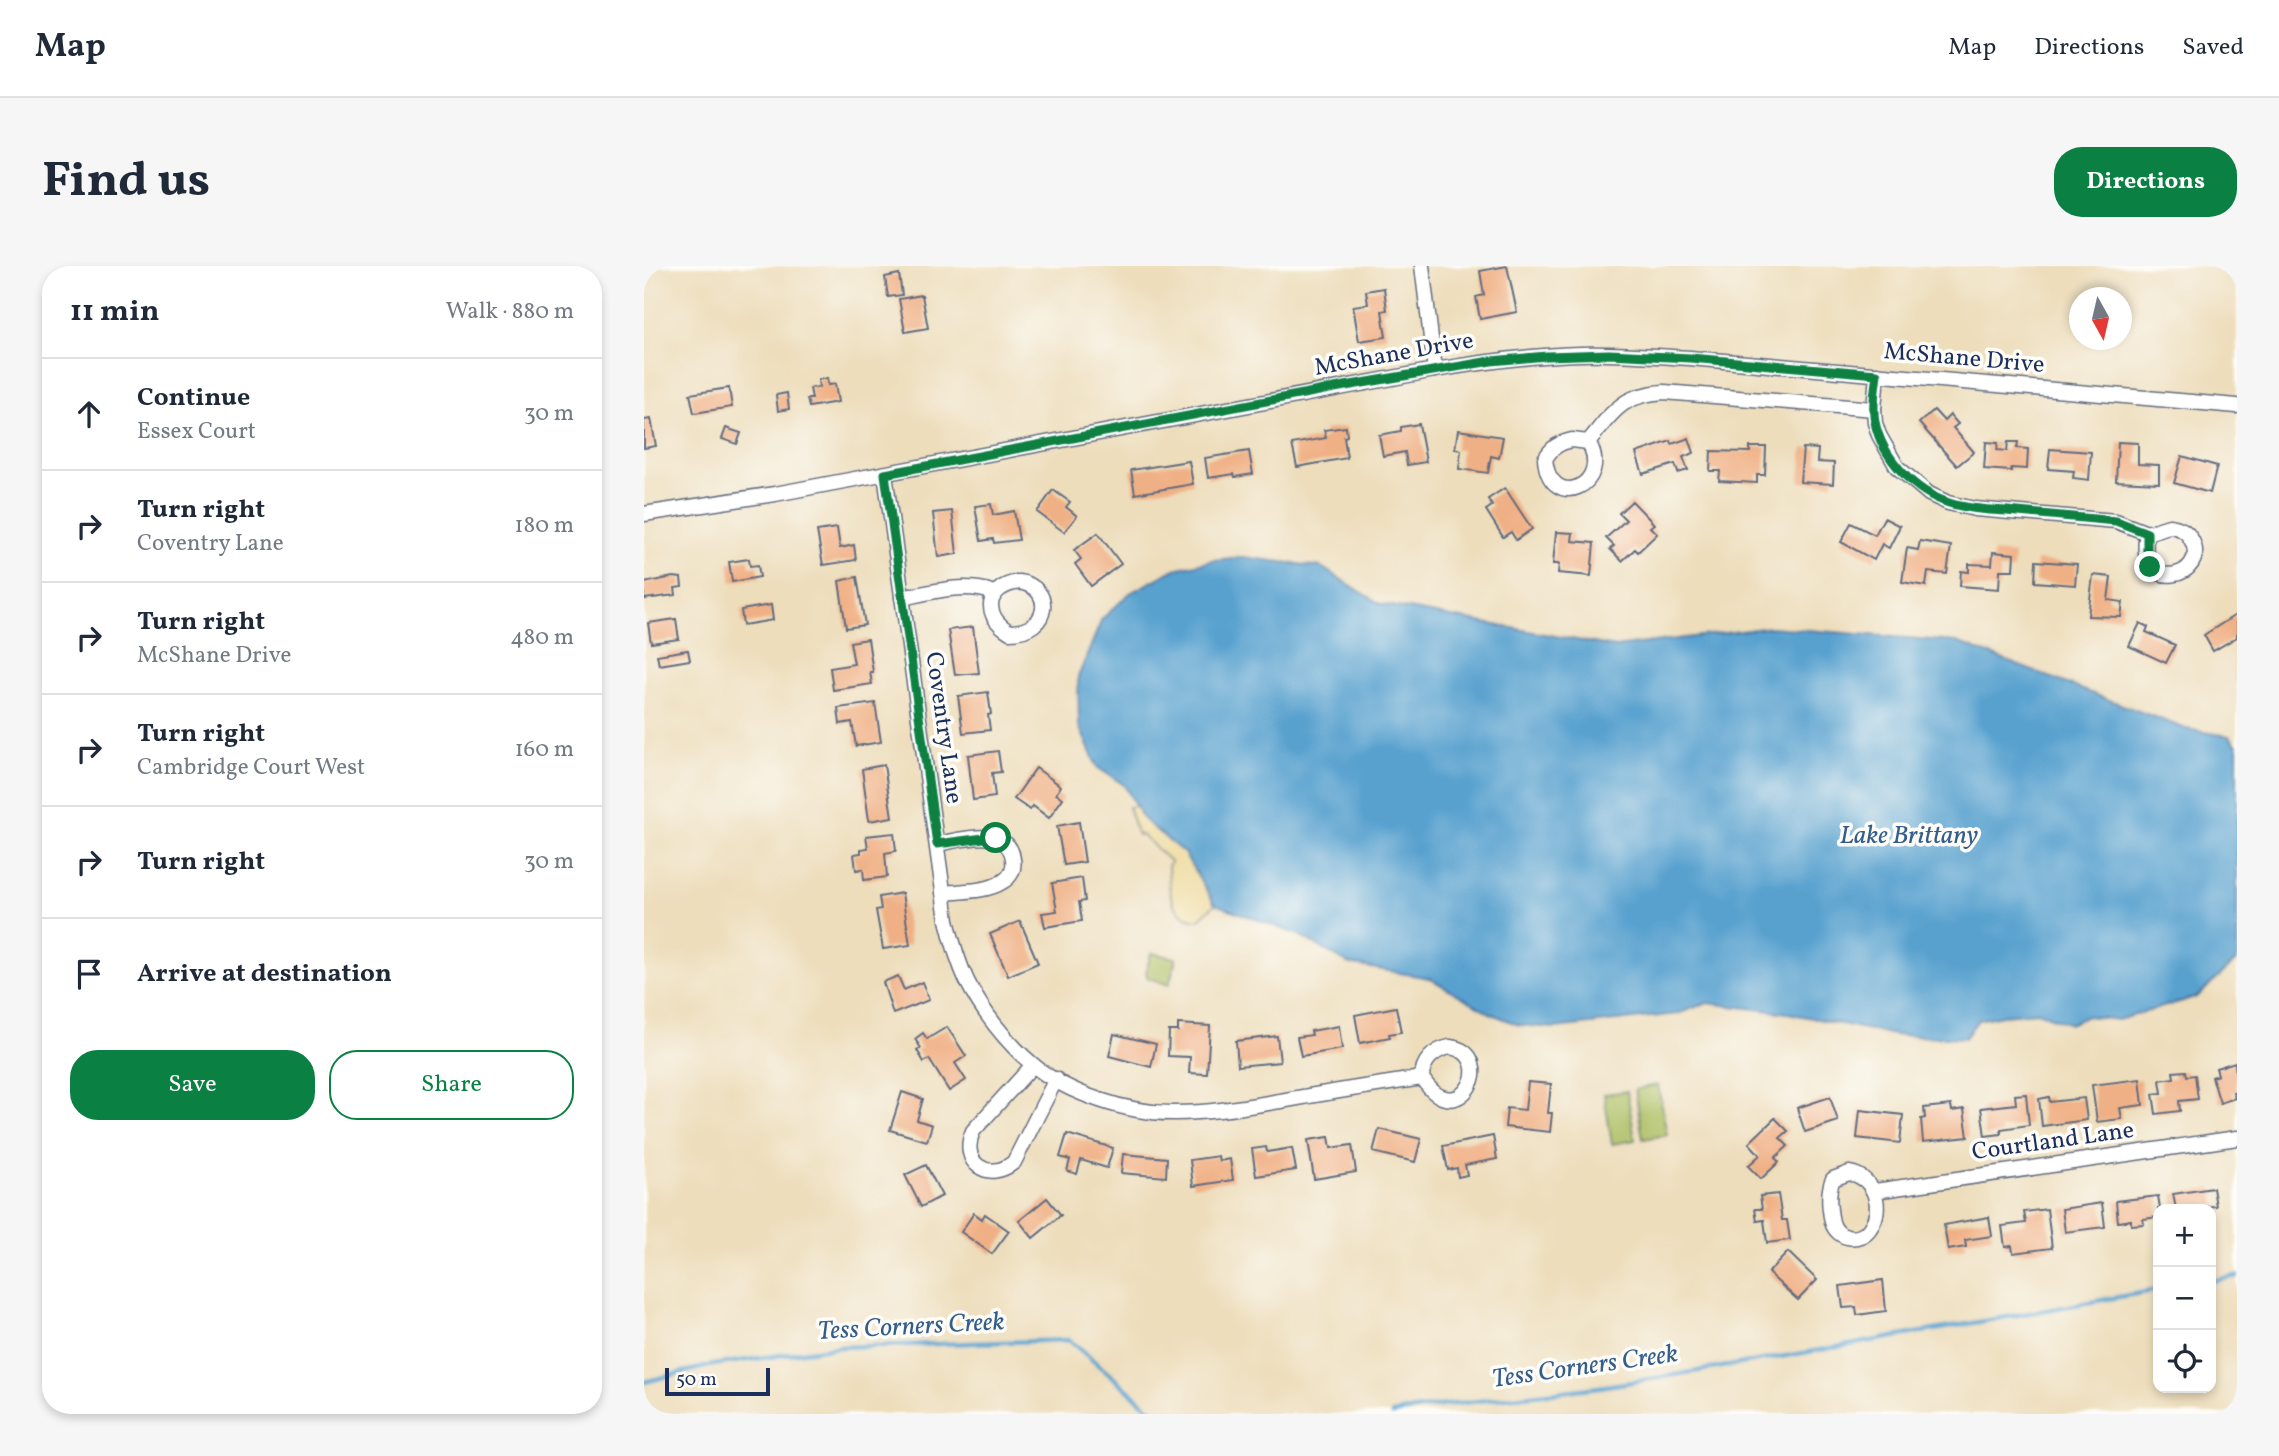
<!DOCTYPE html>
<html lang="en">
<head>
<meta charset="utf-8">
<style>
	body { margin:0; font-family:Vollkorn,serif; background:#f6f6f7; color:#1f2937 }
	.controls { position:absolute; right:21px; bottom:21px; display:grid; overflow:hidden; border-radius:14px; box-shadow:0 4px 10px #0003 }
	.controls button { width:63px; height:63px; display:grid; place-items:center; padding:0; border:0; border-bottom:2px solid #e0e1e3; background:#fff; color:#1f2937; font:35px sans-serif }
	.compass { position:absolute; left:1425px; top:21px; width:63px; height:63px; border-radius:50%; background:#fff; box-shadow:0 4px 10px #0003; rotate:172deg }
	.scale { position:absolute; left:21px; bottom:18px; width:105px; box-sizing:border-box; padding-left:7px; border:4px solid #1b2f5e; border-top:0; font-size:19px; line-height:24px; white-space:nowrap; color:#1b2f5e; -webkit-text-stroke:5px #fdfcf7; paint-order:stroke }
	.stop { position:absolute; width:21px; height:21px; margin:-16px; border:5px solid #0b8043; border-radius:50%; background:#fff }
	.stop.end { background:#0b8043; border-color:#fff; box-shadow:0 2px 7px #0008 }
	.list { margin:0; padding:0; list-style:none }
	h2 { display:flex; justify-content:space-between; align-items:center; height:91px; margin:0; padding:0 28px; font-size:30px }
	h2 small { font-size:23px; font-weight:400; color:#747a83 }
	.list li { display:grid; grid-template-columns:46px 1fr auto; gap:21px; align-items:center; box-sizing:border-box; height:112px; padding:0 28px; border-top:2px solid #e0e1e3 }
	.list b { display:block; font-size:26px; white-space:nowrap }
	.list p { margin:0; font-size:23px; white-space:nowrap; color:#747a83 }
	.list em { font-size:23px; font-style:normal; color:#747a83 }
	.actions { display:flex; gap:14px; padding:21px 28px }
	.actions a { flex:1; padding:16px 0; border:2px solid #0b8043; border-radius:28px; text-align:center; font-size:24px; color:#0b8043 }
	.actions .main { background:#0b8043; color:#fff }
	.icon { flex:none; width:38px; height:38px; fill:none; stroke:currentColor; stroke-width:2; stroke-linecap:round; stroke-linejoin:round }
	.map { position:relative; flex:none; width:1593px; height:1148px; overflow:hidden; border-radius:28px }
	header { display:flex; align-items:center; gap:42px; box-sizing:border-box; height:98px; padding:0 35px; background:#fff; border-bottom:2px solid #e0e1e3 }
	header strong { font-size:33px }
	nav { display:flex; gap:38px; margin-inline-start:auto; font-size:24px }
	.intro { display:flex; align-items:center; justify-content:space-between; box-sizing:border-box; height:168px; padding:0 42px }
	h1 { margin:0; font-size:49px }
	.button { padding:18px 32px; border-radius:28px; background:#0b8043; color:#fff; font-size:24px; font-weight:700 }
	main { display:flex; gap:42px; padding:0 42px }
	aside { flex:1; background:#fff; border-radius:28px; box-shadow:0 4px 10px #0003 }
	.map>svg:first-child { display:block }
	.green { fill:#acbe61; stroke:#647660; stroke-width:2 }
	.sand { fill:#eeda9e; stroke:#84847e; stroke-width:2 }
	.water { fill:#58a1cf; stroke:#3a6896; stroke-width:2 }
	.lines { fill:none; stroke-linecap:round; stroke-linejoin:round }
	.stream { stroke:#58a1cf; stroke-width:4.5 }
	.building { fill:#f0b085 }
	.street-casing { stroke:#646c7f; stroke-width:17 }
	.street { stroke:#fff; stroke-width:14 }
	.route { stroke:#0b8043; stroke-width:9 }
	.labels { text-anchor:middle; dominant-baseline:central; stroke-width:7; stroke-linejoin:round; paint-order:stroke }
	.street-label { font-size:24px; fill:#1b2f5e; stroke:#fdfcf7 }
	.water-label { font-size:26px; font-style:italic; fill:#335d8b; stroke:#fdfcf7 }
</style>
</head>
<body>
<header>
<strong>Map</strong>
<nav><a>Map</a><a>Directions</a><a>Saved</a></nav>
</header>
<div class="intro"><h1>Find us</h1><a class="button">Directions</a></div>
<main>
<aside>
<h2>11 min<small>Walk · 880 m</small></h2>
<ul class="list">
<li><svg class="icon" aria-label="ahead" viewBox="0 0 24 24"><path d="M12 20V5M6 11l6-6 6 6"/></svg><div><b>Continue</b><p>Essex Court</p></div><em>30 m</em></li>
<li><svg class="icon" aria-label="right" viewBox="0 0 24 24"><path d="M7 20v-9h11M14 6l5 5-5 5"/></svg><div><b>Turn right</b><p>Coventry Lane</p></div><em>180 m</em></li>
<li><svg class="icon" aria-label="right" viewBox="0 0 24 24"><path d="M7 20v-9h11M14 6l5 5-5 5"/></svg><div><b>Turn right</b><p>McShane Drive</p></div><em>480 m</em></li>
<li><svg class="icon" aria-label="right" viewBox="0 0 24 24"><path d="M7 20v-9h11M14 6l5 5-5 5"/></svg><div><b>Turn right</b><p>Cambridge Court West</p></div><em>160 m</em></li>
<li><svg class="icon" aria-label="right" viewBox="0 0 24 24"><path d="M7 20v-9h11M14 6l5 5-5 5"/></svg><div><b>Turn right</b></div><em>30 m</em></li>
<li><svg class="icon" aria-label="arrive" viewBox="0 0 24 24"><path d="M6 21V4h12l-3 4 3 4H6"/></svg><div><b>Arrive at destination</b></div></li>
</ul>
<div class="actions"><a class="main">Save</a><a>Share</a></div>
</aside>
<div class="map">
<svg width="1593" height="1148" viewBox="0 0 1593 1148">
	<rect width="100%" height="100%" fill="#fdfcf7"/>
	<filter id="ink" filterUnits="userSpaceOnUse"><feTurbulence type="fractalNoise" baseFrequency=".0143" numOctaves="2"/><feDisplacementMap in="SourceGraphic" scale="14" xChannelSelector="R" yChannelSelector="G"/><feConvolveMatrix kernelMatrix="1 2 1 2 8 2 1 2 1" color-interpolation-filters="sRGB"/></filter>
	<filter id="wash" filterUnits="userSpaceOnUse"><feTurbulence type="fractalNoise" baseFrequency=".00686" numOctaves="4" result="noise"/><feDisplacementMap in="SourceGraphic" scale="28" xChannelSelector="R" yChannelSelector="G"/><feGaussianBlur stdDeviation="1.57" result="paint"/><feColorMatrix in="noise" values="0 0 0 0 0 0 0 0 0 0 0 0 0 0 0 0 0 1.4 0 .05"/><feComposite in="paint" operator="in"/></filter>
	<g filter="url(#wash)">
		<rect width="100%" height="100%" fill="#edddbb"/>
		<g class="green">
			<path d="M507,687L532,692L525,719L504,712L502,706Z"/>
			<path d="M1014,819L1023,869L999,873L991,823Z"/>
			<path d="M983,825L991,874L968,878L960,828Z"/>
		</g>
		<path class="sand" d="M492,540L500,554L540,587L571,638L554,654C525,650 525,624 524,600L527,596L499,570L493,568L484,541Z"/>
		<path class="water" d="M599,291L677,301L737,338L971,381L1127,361L1313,376L1542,463L1585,470L1593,479V694L1553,731L1474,754L1443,750L1426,758L1394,746L1358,749L1334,754L1321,772L1250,769L1144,747L1063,737L1033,748L911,762L875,759L848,748L785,712L705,698L655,669L571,638L540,587L500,554L480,519L453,501L435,460L434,411L458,353L486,327L531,303L569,294Z"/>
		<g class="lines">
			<g class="stream">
				<path d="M1567,1015L1593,1010"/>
				<path d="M0,1116L69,1099L193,1081L425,1074L512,1148"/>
				<path d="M748,1148C823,1133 899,1130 975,1118C1155,1089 1335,1056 1514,1024"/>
			</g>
		</g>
		<g id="blocks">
			<g class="building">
				<path d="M863,0L873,46L836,53L832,31L840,29L836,5Z"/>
				<path d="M255,8L258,29L244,31L241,11Z"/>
				<path d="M740,22L743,44L738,45L742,71L715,75L709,40L724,38L722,25Z"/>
				<path d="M278,29L284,62L261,66L255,33Z"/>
				<path d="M183,112L184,119L191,118L194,136L165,141L163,133H168L166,122L175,121L174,114Z"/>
				<path d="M85,122L88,141L50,147L46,128Z"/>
				<path d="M143,127L145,143L134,145L132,129Z"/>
				<path d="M1290,144L1300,155L1306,149L1314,158L1309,162L1330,186L1313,200L1275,157Z"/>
				<path d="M7,153L12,180L0,182V154Z"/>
				<path d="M775,158L782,196L763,199L761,186L739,190L735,169L757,165V161Z"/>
				<path d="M702,161L703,170L700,171L703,192L653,201L648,178L682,172L680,164Z"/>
				<path d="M82,162L97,167L93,178L78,173Z"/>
				<path d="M814,164L859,171L855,192L847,190L844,207L815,203L817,184L811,183Z"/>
				<path d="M1045,172L1050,187L1039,191L1044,204L1034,207L1031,198L999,208L992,187L1027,175L1028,178Z"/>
				<path d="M1342,176L1354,177L1353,184L1363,185L1364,176H1374L1373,182L1384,183L1383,203L1367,202V205L1340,203Z"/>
				<path d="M1474,176L1494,177V198L1515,199V217L1472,215Z"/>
				<path d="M1106,181H1122L1121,209H1113V217L1075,215L1076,205H1066L1067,185L1106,186Z"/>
				<path d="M1159,182L1174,183L1173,196L1190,197L1189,218L1156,216Z"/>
				<path d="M1406,183L1447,186L1445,214L1429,212L1430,205L1404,203Z"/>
				<path d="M605,185L609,208L591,211L590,208L564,212L561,192Z"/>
				<path d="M1538,190L1573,200L1566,227L1530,217Z"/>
				<path d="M545,195L549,218L491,228L487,204Z"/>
				<path d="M861,222L888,263L872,274L867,266L859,271L842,244L848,240L844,233Z"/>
				<path d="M409,224L426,236L422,241L433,250L420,266L393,246Z"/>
				<path d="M988,235L1010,258L1006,261L1013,268L994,286L991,283L978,295L966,283L970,280L962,272L982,254L975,247Z"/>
				<path d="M347,238L349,249L370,245L375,274L350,277L349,273L337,275L331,240Z"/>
				<path d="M308,245L313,288L294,291L289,247Z"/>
				<path d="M1240,252L1256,260L1245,282L1238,278L1230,294L1197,276L1207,257L1231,269Z"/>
				<path d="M193,262L196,282L210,279L212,294L179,299L173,265Z"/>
				<path d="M912,266L929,267L928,275L950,277L947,310L914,307L915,298H909Z"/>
				<path d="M454,267L477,298L447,320L431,298L437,293L430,284Z"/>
				<path d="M1276,275L1307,280L1303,308L1284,306L1282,320L1258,316L1263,282L1274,284Z"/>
				<path d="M1349,286L1370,288L1369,304H1356L1355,323L1316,320L1317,305L1325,306V298L1348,299Z"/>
				<path d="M105,293L106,300L114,299L116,311L88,316L85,296Z"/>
				<path d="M1392,295L1433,298L1431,319L1391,316Z"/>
				<path d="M1449,309L1467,311L1464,334L1479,336L1477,351L1444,350Z"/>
				<path d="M29,311L37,312L38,321L31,322L32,329L0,333V317Z"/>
				<path d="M213,311L221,359L202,362L195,315Z"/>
				<path d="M127,339L129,354L99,359L97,344Z"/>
				<path d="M1593,348V371L1569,385L1560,369Z"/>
				<path d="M32,353L35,373L7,377L4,357Z"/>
				<path d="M1496,357L1504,361L1502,366L1531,379L1522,397L1485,380Z"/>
				<path d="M329,361L335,407L311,409L304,364Z"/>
				<path d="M224,373L229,406H226L228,418L189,424L186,402L210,398L206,376Z"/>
				<path d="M44,384L46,394L15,399L13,389Z"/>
				<path d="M344,426L347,448L344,449L346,464L319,467L314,430Z"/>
				<path d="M231,437L237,476L212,480L208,456L196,458L194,442Z"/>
				<path d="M354,485L357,506L348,507L351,531L329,534L324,489Z"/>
				<path d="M240,499L248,551L225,555L218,503Z"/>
				<path d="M392,502L417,520L412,528L419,532L405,552L389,540L386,544L370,533Z"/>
				<path d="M435,556L441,596L420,599L413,560Z"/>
				<path d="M250,567L252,585L241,587L243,611L220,614L219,603L212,604L210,588L217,587V583L224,582L222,570Z"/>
				<path d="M438,612L441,635L435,636L438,655L401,661L398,647L413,645L408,617Z"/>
				<path d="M258,627L266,679L239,683L232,644L237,643L235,631Z"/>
				<path d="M376,655L394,697L364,710L346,668Z"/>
				<path d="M254,710L260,724L278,716L285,734L249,748L239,716Z"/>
				<path d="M752,741L757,766L745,768L746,771L716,777L711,749Z"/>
				<path d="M534,758L566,760L563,808L545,807L546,791L524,790L525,765H534Z"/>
				<path d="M695,760L698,783L657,790L653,771L668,769L667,765Z"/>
				<path d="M303,761L322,790L311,797L322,814L305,825L285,793L280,796L273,784L277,782L271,773L279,767L283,773Z"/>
				<path d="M470,768L512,778L507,801L465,790Z"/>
				<path d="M633,770L636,796L594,800L592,775Z"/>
				<path d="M1591,796L1593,825L1589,826L1591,832L1576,837L1568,811L1574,809L1572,802Z"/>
				<path d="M1542,805L1543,810L1551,809L1554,833L1535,835L1536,845L1512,848L1509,828L1518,827L1516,814L1530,812L1529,806Z"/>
				<path d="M1496,813L1499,839L1476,842L1478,853L1453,856L1448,819Z"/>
				<path d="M884,816L907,818L904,847H908L906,866L861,861L863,842L881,844Z"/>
				<path d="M258,826L279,833L273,854L288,859L283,875L246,864Z"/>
				<path d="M1382,828L1385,859L1357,863V868L1341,870L1337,842L1372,838L1371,829Z"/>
				<path d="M1186,831L1194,855L1161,866L1153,842Z"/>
				<path d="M1405,831L1406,836L1440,832L1443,854L1398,860L1395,833Z"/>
				<path d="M1307,839L1308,845L1320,843L1324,871L1279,876L1277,853L1281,852L1280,842Z"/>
				<path d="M1216,844L1259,849L1256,877L1213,872Z"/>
				<path d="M1131,852L1144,865L1136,872L1144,880L1131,892L1135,896L1117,913L1104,900L1116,889L1105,877Z"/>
				<path d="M735,863L777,873L771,896L729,886Z"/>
				<path d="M423,868L469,882L463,902L437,894L433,908L423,905L426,894L416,891Z"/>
				<path d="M849,870L853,893L821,899L823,909L814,911L813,902L804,904L799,880Z"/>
				<path d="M685,871L687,882L708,879L712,906L670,913L664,874Z"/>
				<path d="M622,881L623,886L648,882L652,904L612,910L608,883Z"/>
				<path d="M479,888L523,892L522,911L477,907Z"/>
				<path d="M574,890L575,895L586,893L589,914L549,920L546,894Z"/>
				<path d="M282,899L298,930L277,941L261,909Z"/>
				<path d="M1569,922L1572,940L1532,943L1529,928Z"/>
				<path d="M1134,928L1138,954H1143L1146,974L1123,977L1120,954L1113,955L1111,943H1118L1116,930Z"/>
				<path d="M1514,930L1516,943H1514V951L1499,953L1500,958L1487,959V954L1474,956L1472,935Z"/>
				<path d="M403,932L417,949L389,972L375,955Z"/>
				<path d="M1458,937L1461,961L1421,966L1418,943Z"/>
				<path d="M1403,943L1408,982L1369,987L1368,980L1361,981L1358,960L1382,957L1380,946Z"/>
				<path d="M330,947L338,953L341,948L365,965L348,988L317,966Z"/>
				<path d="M1345,951L1348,970L1321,974L1322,981L1304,984L1300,959Z"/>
				<path d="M1144,986L1173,1014L1154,1034L1124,1007Z"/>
				<path d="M1239,1014L1242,1045L1213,1049L1212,1041L1199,1042L1196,1020Z"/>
			</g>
		</g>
	</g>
	<g filter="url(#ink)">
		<use href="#blocks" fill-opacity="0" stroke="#646c7f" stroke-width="2"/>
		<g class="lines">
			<defs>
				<g id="street">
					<path d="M778,0L791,104"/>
					<path d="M1233,108L1230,143L1231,157L1235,169L1253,201L1285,228L1304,237L1331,243L1472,255L1503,267"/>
					<path d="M928,174L944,176C970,218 906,248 901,193C908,181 915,177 928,174Z"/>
					<path d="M944,176C970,145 977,129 1020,126L1230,143"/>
					<path d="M241,208L303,654C308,675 314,696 323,715C338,745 362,776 388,798C423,828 486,848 531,847C568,847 605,840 642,834C687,826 732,819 778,812"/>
					<path d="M0,248L131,228L791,104C839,96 888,89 937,88C973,87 1010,90 1046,92L1593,140"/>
					<path d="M1525,260C1535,261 1542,264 1547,273C1569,311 1490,332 1503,267Z"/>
					<path d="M375,316C410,321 407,366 366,366C338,350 341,321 375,316Z"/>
					<path d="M258,332C287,326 321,316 350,327"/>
					<path d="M293,578C316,574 365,559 369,593C371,603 367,611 358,616C343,626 317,625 299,627"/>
					<path d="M806,781C856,788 815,870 778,812C778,795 790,784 806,781Z"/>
					<path d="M389,799L329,865C315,897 345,917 370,896L412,813"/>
					<path d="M1205,907C1230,911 1241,941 1226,962C1216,977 1193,974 1188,956C1185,942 1183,926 1189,913Z"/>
					<path d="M1231,925L1593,872"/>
				</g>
			</defs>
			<use href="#street" class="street-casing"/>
			<use href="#street" class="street"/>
		</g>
	</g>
	<g class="lines" filter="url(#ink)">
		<path class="route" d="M352,572H340L293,578L241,208L701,120L847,95L903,90L965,88L1046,92L1233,108C1231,123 1228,141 1231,156C1238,192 1271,226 1305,237C1327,244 1351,244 1374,246C1407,249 1439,252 1472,255L1503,267V292L1506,301"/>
	</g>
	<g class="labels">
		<g class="street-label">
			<text transform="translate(750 89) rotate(-10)">McShane Drive</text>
			<text transform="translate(1320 93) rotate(5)">McShane Drive</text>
			<text transform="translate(299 462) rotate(82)">Coventry Lane</text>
			<text transform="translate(1409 876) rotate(-8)">Courtland Lane</text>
		</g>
		<g class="water-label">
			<text x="1265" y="570">Lake Brittany</text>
			<text transform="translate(267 1061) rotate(-3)">Tess Corners Creek</text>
			<text transform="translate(941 1101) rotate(-8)">Tess Corners Creek</text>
		</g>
	</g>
</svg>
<div class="controls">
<button>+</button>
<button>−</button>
<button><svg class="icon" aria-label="locate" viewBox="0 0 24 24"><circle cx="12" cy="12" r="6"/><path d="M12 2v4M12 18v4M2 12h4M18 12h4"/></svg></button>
</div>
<svg class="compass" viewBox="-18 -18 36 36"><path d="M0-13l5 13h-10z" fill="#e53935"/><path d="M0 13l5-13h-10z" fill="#747a83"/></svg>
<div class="scale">50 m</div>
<div class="stop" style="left:352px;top:572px"></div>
<div class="stop end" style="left:1506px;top:301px"></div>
</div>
</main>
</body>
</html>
